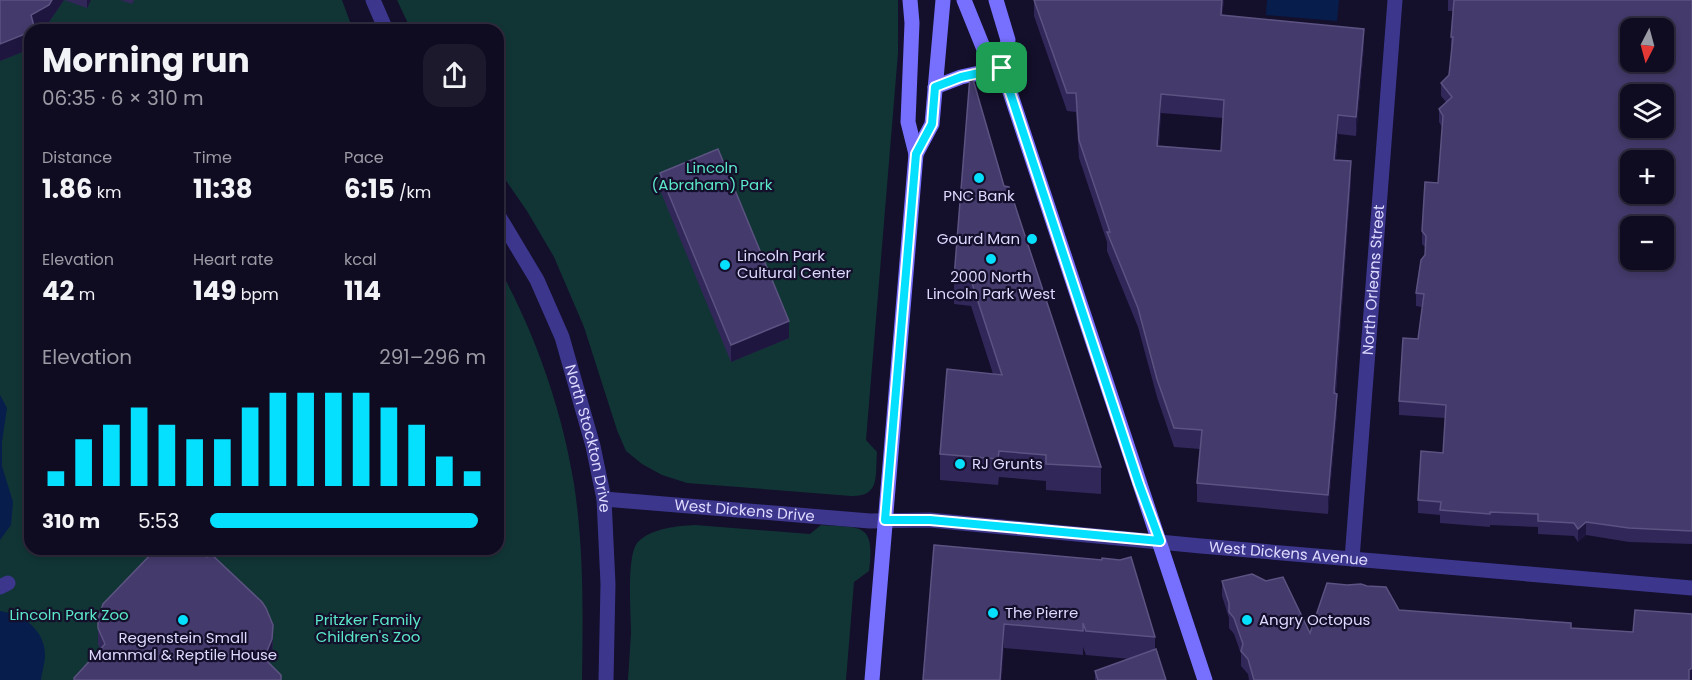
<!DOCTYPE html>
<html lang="en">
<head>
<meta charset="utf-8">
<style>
  body { margin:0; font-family:Poppins,sans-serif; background:#1d192d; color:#f1f3f6; height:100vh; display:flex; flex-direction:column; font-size:22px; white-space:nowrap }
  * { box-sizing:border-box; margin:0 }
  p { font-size:20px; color:#9b9ba5 }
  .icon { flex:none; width:33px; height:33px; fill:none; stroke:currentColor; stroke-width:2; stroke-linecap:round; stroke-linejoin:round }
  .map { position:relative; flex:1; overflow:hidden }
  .panel { position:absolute; left:24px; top:24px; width:480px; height:531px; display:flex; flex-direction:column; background:#0f0b20; border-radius:18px; box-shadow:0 3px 9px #0003,0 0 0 2px #2f2b3e }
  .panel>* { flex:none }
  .needle { width:39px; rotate:186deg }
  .fabs { position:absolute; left:1620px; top:18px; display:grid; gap:12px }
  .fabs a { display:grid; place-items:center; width:54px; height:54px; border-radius:12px; background:#0f0b20; box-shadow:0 3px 9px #0003,0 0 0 2px #2f2b3e; font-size:30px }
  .pin { position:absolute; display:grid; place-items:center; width:51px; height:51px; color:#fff; margin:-26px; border-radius:12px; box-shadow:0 3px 9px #0006 }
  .round { display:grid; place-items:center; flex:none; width:63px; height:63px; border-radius:18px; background:#1d192d }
  .summary { display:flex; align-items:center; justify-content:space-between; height:102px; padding:0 18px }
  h1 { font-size:33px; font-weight:700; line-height:45px }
  .metrics { display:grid; grid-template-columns:repeat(3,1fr); gap:9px; height:102px; padding:6px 18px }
  .metrics div { display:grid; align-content:center }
  .metrics b { font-size:26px; font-weight:700 }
  .metrics small { font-size:16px; font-weight:400 }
  .metrics p { font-size:16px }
  .chart { height:168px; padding:12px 18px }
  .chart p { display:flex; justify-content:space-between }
  .chart svg { width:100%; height:108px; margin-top:6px; stroke:#05e0ff; stroke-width:6 }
  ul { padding:0 18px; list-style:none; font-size:20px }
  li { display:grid; grid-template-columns:96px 72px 1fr; align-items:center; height:45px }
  li i { height:15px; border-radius:8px; background:#05e0ff }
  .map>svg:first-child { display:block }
</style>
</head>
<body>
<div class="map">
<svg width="1692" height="680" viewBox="0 0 1692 680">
  <rect width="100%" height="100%" fill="#140f2b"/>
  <!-- green -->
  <g fill="#113535">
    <path d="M0,0H342L353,30H30V549H498V266C535,333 562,409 574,484C584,549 583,615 582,680H0Z"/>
    <path d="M397,0H898V53L866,440L877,452C875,475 881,497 851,496L687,483L662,475L642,464L626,451L617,430L584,327L554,257L527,211L498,169V30H411Z"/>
    <path d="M695,525L810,534L821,525C863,528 875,523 869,571L854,582L846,680H628C629,664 630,649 631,633C631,615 626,554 638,542C652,528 677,526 695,525Z"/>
  </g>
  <!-- water -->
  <g fill="#071e4c">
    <polygon points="1267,0 1339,0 1337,21 1266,15"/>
    <polygon points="0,395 7,408 2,442 2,466 13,502 11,525 0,540"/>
    <path d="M0,611C23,614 45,630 45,655C45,663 42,672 41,680H0Z"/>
  </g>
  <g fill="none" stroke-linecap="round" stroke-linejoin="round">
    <!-- street -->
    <g stroke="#3c378d" stroke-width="15">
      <polyline points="373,0 386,30"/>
      <path id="s1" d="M498,215L537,280L562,337L593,446L604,499L608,584L606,680"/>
      <path id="s2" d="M604,499L870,521L930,520L1201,546L1692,588"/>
      <path id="s3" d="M1352,559L1395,0"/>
      <polyline points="0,587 8,583"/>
    </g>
    <!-- secondary -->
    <g stroke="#7770ff" stroke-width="15">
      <polyline points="964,0 983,47 1002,68 1205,680"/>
      <polyline points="996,0 1008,40 1002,68"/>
      <polyline points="935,87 961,77 1002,68"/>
      <polyline points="916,154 932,124 943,0"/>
      <polyline points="872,680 916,154 908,122 912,23 910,0"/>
    </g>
  </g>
  <!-- wall -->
  <g fill="#322759" fill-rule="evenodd">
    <polygon points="0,0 91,0 87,8 64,0 49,22 35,30 30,30 30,49 0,61"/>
    <polygon points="120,0 134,0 132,4"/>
    <path d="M1034,0H1224L1222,15L1364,47L1356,136L1338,134L1336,160L1351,180L1336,393L1337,412L1328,514L1197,502V483L1200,449L1174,447L1157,397L1138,327L1107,251V242L1079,158L1076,112L1067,111L1034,16ZM1161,113L1223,118L1221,151L1159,146Z"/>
    <polygon points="1448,0 1692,0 1692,544 1629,542 1586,535 1578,542 1574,536 1538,534 1538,527 1490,525 1490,527 1440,523 1440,515 1418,513 1418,500 1443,453 1445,418 1399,415 1399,401 1418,339 1422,307 1416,306 1416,293 1425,255 1426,248 1422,244 1422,231 1438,183 1442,127 1439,122 1439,109 1446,102 1441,96 1441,83 1449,75 1452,50 1451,50 1451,37 1453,11 1448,11"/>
    <polygon points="660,173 789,338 731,362 660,190"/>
    <polygon points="1004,186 1101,467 1101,494 1046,490 1046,481 999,477 998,485 940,480 940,454 993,374 971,306 954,304 954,278"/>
    <polygon points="934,545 1155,637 1155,650 1166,680 1095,680 1095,671 1130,659 1086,655 1083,647 1083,655 1004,648"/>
    <polygon points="1222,581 1310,633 1399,610 1571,628 1692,680 1249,680 1248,674 1241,666 1241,654 1234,634 1229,628 1229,618 1222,596"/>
    <polygon points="98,619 273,642 272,656 269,663 100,649 98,645"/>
  </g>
  <!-- shaded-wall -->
  <g fill="#1e163f">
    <polygon points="52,0 64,0 49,22 35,30 31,15"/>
    <polygon points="87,0 91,0 87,8"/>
    <polygon points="1222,0 1224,0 1221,34 1221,15"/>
    <polygon points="1364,29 1364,47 1356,136 1356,117"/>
    <polygon points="30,32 30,49 0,61 0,44"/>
    <polygon points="1161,94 1161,113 1157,165 1157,146"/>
    <polygon points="1338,115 1338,134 1334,179 1334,160"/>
    <polygon points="1351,161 1351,180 1334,412 1334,393"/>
    <polygon points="789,321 789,338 731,362 731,345"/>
    <polygon points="1337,394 1337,412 1328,514 1328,495"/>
    <polygon points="1586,522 1586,535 1578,542 1578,529"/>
    <polygon points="1004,624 1004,648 1002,680 1000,680"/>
    <polygon points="273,625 272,656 264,675 264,658"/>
    <polygon points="1692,668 1692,680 1689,680 1689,670"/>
  </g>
  <!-- building -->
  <g fill="#443a6b" stroke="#5c5382" stroke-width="1.5" fill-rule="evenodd">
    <polygon points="0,0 52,0 49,5 31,15 35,30 30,30 30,32 0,44"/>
    <path d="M1034,0H1222L1221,15L1364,29L1356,117L1338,115L1334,160L1351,161L1334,393L1337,394L1328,495L1197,483L1202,430L1174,428L1157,379L1138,308L1107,232H1110L1079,140L1076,93H1067ZM1161,94L1224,100L1221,151L1157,146Z"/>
    <path d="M1454,0H1692V531L1629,528L1586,522L1578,529L1574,523L1538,521V514L1490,512V514L1440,510L1441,502L1418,500L1421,451L1443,453L1446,405L1399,401L1403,338L1418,339L1424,294L1416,293L1421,260L1425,255L1426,236L1422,231L1425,182L1438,183L1443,116L1439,109L1452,97L1441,83L1449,75L1453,37H1451ZM1630,28H1664V62H1630ZM1630,94H1664V128H1630ZM1630,160H1664V194H1630ZM1630,226H1664V260H1630Z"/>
    <polygon points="970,76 972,76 1004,186 1009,187 1101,467 1046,464 1046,455 999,451 998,459 940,454 947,369 1002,375 971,280 954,278"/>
    <polygon points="718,149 789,321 731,345 660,173"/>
    <polygon points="934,545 1102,560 1102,558 1120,560 1131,557 1155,637 1086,631 1083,623 1083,631 1004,624 1000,680 923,680"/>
    <polygon points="156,549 191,549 207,557 210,553 262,602 266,608 273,625 272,639 264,658 281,675 281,680 74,680 74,678 105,644 98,628 98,619 103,604"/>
    <polygon points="1252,574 1266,581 1283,577 1310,633 1327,583 1347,585 1361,584 1367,586 1386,587 1399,610 1571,623 1571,628 1633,632 1635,610 1692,614 1692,668 1689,670 1689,680 1254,680 1248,659 1241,651 1243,644 1234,618 1229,612 1229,603 1222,581"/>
    <polygon points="1156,649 1166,680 1098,680 1095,671"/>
  </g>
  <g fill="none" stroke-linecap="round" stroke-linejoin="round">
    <!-- route casing -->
    <g stroke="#fff" stroke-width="12">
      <polygon id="route" points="1002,68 1139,484 1160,541 930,520 885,520 916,154 932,124 935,87 961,77"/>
    </g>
    <!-- route -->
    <use href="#route" stroke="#05e0ff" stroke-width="8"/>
  </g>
  <!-- markers -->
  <g fill="#05e0ff" stroke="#140f2b" stroke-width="2">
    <circle cx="979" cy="178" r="6"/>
    <circle cx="1032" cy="239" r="6"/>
    <circle cx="991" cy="259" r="6"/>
    <circle cx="725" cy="265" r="6"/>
    <circle cx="960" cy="464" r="6"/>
    <circle cx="993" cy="613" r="6"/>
    <circle cx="183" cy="620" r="6"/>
    <circle cx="1247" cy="620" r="6"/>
  </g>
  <g text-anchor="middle" stroke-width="4.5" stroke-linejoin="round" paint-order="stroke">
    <!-- park labels -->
    <g font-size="15" fill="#5be8c8" stroke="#140f2b">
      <text x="712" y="173">Lincoln<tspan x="712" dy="17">(Abraham) Park</tspan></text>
      <text x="69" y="620">Lincoln Park Zoo</text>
      <text x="368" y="625">Pritzker Family<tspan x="368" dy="17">Children's Zoo</tspan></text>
    </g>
    <!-- poi labels -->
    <g font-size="15" fill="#ded9ff" stroke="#140f2b" text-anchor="start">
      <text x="979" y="201" text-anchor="middle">PNC Bank</text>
      <text x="1020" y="244" text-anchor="end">Gourd Man</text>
      <text x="737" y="261">Lincoln Park<tspan x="737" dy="17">Cultural Center</tspan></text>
      <text x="991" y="282" text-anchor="middle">2000 North<tspan x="991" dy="17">Lincoln Park West</tspan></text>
      <text x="972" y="469">RJ Grunts</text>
      <text x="1005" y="618">The Pierre</text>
      <text x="1259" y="625">Angry Octopus</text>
      <text x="183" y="643" text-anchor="middle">Regenstein Small<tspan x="183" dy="17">Mammal &amp; Reptile House</tspan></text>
    </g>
    <!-- street labels -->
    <g font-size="15" fill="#ded9ff" stroke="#140f2b">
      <text dy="5" stroke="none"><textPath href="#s3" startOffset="280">North Orleans Street</textPath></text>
      <text dy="5" stroke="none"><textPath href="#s1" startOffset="243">North Stockton Drive</textPath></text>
      <text dy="5" stroke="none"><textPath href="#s2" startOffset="141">West Dickens Drive</textPath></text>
      <text dy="5" stroke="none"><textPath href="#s2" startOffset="687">West Dickens Avenue</textPath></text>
    </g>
  </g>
</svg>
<div class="fabs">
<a><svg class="needle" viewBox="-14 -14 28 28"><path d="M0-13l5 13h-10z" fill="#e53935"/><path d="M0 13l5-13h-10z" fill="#9b9ba5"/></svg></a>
<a><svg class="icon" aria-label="layers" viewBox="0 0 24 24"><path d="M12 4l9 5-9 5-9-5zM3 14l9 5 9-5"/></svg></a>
<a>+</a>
<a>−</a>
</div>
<div class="pin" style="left:1002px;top:68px;background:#1e9e55"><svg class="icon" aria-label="arrive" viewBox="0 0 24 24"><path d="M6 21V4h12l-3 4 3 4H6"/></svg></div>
<section class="panel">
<div class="summary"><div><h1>Morning run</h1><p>06:35 · 6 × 310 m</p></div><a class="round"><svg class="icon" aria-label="share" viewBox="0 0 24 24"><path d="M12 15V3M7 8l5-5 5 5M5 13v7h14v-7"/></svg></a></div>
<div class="metrics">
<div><p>Distance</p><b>1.86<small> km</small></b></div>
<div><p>Time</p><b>11:38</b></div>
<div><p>Pace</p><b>6:15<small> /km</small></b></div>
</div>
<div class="metrics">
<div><p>Elevation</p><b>42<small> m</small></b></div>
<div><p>Heart rate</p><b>149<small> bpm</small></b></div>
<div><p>kcal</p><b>114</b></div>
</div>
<div class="chart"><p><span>Elevation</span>291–296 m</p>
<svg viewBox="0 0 160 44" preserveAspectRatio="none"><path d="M5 44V38M15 44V25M25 44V19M35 44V12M45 44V19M55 44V25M65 44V25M75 44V12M85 44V6M95 44V6M105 44V6M115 44V6M125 44V12M135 44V19M145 44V32M155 44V38"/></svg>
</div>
<ul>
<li><b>310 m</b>5:53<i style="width:97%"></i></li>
</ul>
</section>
</div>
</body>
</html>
